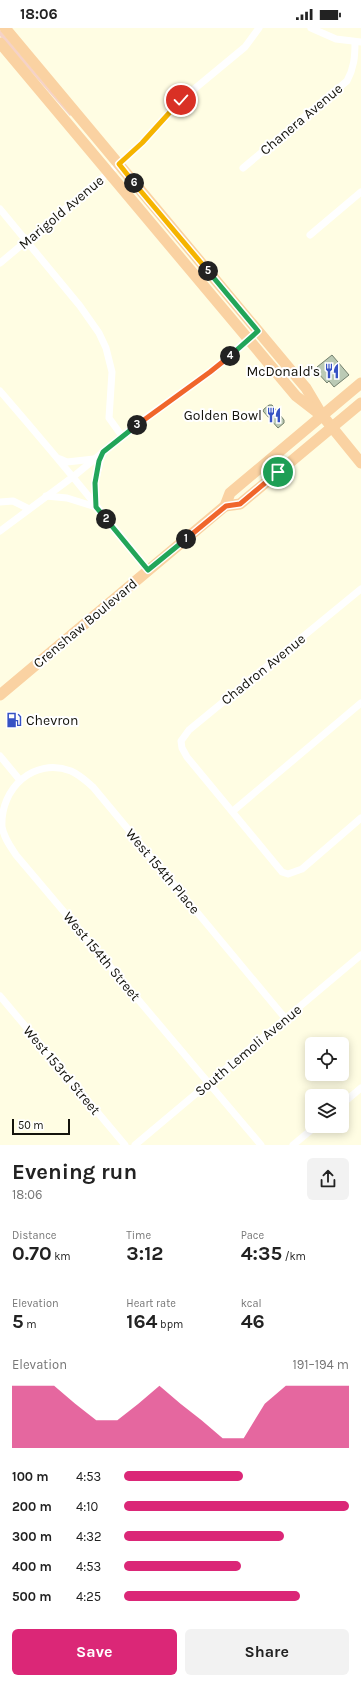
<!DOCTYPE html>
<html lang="en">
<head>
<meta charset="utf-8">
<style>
  body { margin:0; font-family:Karla,sans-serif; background:#f2f2f2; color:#222; height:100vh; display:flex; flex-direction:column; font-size:15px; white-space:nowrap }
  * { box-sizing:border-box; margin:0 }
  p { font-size:13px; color:#767676 }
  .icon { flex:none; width:22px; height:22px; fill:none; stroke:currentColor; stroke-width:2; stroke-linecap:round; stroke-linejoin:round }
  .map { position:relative; height:1117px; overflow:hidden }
  .panel { display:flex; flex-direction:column; background:#fff; flex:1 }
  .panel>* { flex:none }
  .tools { position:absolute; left:305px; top:1009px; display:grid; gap:8px }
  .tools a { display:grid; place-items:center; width:44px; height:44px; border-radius:6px; background:#fff; box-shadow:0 2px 10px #0003; font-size:20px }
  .scale { position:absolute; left:12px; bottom:10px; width:58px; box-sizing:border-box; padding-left:4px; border:2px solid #14130b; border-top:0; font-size:11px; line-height:14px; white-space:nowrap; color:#14130b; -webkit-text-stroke:3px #fff; paint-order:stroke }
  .pin { position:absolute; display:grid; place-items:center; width:34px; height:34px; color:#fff; margin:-17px; border:2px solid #fff; border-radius:50%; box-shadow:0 1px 4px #0007 }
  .km { position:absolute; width:20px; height:20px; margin:-10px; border-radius:50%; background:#222; color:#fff; font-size:11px; line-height:20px; text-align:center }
  .round { display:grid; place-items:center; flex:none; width:42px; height:42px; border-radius:6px; background:#f2f2f2 }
  .overview { display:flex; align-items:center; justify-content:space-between; height:68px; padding:0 12px }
  h1 { font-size:22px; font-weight:700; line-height:30px }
  .stats { display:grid; grid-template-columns:repeat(3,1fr); gap:6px; height:68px; padding:4px 12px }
  .stats div { display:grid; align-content:center }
  .stats b { font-size:20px; font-weight:700 }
  .stats small { font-size:11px; font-weight:400 }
  .stats p { font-size:11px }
  .chart { height:112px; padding:8px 12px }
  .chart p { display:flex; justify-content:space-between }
  .chart svg { width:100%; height:72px; margin-top:4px; fill:#db2777; opacity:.7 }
  .action { display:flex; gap:8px; margin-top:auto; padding:8px 12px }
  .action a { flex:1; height:46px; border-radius:6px; background:#db2777; color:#fff; font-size:16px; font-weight:700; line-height:46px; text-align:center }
  .action a+a { background:#f2f2f2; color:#222 }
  ul { padding:0 12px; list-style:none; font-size:13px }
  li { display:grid; grid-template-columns:64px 48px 1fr; align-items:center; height:30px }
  li i { height:10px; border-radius:5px; background:#db2777 }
  .status { display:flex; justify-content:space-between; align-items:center; height:28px; padding:0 20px; background:#fff; direction:ltr }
  .status svg { height:11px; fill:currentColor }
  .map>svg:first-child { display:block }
</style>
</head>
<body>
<div class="status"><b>18:06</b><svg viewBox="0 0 49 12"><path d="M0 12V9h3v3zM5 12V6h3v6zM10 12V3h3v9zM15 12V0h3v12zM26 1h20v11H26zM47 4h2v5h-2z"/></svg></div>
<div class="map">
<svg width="361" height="1117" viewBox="0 0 361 1117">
  <rect width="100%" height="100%" fill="#fffde3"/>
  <!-- green -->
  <polygon fill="#f5d2c7" points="0,2 71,87 70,88 3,12 0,8"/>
  <!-- building -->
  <g fill="#bbcab5" stroke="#73806d">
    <polygon points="332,327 349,347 334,359 329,353 327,355 317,344 319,342 317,339"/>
    <polygon points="269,377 272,377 284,392 284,395 278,400 263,383 264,381"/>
  </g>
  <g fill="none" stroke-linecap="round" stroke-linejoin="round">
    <!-- minor -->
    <g stroke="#fff" stroke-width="7">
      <polyline points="311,0 336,11 361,14"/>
      <path d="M243,140L347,53C354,40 355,29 355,14"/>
      <polyline points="0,181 80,278 99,305 106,320 112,344 109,390 122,408"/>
      <polyline points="310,207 361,164"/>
      <polyline points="0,235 119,136 142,115 181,72 245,19 259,0"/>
      <path d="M0,363C51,422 100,481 148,542"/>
      <polyline points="60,431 67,434 94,431"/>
      <polyline points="46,468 67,470 96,479 95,455 102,425"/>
      <polyline points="0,474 13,473 29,481"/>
      <polyline points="0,503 74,448 145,390 210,344 258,303"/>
      <polyline points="361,561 189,702 181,713 182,720 187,729 282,844 288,846 302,841 361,790"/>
      <polyline points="0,728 19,751"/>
      <polyline points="233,783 361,675"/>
      <polyline points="0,968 125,1117"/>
      <polyline points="342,1076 361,1060"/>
      <polyline points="135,1117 361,927"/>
      <path d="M261,1117L16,827C10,818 4,810 2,799C0,760 34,729 71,743C80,747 86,753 93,759L285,990"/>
      <polyline points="293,1117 316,1098"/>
    </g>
    <!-- primary -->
    <g stroke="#fad2a2" stroke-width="11">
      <polyline points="5,0 289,340 306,360 322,387 361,435"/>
      <polyline points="0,15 296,368 318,385"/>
      <polyline points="225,478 240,476 361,375"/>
      <polyline points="0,667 225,478 230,465 361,355"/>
    </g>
  </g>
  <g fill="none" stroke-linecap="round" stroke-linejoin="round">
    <!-- split-1 casing -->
    <g stroke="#fff" stroke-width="8">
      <polyline id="split-1" points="186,511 226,478 240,476 278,444"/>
    </g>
    <!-- split-2 casing -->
    <g stroke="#fff" stroke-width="8">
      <polyline id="split-2" points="106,491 148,542 186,511"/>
    </g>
    <!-- split-3 casing -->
    <g stroke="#fff" stroke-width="8">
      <polyline id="split-3" points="106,491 96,479 95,455 99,433 103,424 137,397"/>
    </g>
    <!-- split-4 casing -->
    <g stroke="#fff" stroke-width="8">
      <polyline id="split-4" points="137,397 210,344 230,328"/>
    </g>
    <!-- split-5 casing -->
    <g stroke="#fff" stroke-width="8">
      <polyline id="split-5" points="208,243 258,303 230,328"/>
    </g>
    <!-- split-6 casing -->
    <g stroke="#fff" stroke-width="8">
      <polyline id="split-6" points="134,155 208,243"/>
    </g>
    <!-- split-7 casing -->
    <g stroke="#fff" stroke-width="8">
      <polyline id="split-7" points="134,155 119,136 142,115 181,72"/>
    </g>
    <!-- split-1 -->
    <use href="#split-1" stroke="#f0652b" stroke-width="5"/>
    <!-- split-2 -->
    <use href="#split-2" stroke="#22a559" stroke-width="5"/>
    <!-- split-3 -->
    <use href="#split-3" stroke="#22a559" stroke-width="5"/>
    <!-- split-4 -->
    <use href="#split-4" stroke="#f0652b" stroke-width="5"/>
    <!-- split-5 -->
    <use href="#split-5" stroke="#22a559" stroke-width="5"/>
    <!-- split-6 -->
    <use href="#split-6" stroke="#f5b400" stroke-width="5"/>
    <!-- split-7 -->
    <use href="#split-7" stroke="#f5b400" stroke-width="5"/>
  </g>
  <!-- icons -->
  <defs>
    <g id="restaurant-bare" transform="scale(1.2)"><path d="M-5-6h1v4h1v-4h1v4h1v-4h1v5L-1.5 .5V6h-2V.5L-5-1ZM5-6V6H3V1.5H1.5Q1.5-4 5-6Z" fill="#3652c4" stroke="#fff" stroke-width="2.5" paint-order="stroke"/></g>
    <g id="fuel-bare" transform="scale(1.2)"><path d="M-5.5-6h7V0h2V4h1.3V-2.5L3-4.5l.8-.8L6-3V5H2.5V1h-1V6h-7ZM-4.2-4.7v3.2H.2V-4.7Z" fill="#3652c4" stroke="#fff" stroke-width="2.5" paint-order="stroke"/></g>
  </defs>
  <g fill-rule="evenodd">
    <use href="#restaurant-bare" x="332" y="343"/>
    <use href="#restaurant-bare" x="274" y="387"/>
    <use href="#fuel-bare" x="14" y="692"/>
  </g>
  <g text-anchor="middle" stroke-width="4" stroke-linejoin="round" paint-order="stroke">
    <!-- street labels -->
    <g font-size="14" fill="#14130b" stroke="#fff">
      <text transform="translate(301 91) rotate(-40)" y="5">Chanera Avenue</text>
      <text transform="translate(61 184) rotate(-40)" y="5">Marigold Avenue</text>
      <text transform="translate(85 595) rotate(-40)" y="5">Crenshaw Boulevard</text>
      <text transform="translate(263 641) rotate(-39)" y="5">Chadron Avenue</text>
      <text transform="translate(163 843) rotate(50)" y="5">West 154th Place</text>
      <text transform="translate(102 928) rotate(50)" y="5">West 154th Street</text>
      <text transform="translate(248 1022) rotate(-40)" y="5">South Lemoli Avenue</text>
      <text transform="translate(62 1042) rotate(50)" y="5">West 153rd Street</text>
    </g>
    <!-- poi labels -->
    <g font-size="14" fill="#14130b" stroke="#fff" text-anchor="end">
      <text x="320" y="348">McDonald's</text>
      <text x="262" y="392">Golden Bowl</text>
      <text x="26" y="697" text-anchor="start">Chevron</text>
    </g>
  </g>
</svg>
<div class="tools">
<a><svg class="icon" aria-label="locate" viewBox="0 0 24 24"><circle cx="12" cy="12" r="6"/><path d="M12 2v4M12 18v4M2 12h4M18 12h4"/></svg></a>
<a><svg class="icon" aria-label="layers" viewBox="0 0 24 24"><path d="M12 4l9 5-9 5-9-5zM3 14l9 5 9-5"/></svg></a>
</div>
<div class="scale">50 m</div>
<div class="pin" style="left:278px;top:444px;background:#1e9e55"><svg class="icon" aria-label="arrive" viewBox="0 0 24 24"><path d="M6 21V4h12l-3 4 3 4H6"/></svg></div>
<div class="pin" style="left:181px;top:72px;background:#d93025"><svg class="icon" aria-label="check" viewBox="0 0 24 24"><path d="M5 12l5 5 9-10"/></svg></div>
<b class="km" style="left:186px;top:511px">1</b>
<b class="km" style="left:106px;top:491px">2</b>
<b class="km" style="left:137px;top:397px">3</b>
<b class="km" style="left:230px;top:328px">4</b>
<b class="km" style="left:208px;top:243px">5</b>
<b class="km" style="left:134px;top:155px">6</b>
</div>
<section class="panel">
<div class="overview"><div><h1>Evening run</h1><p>18:06</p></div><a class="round"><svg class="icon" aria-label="share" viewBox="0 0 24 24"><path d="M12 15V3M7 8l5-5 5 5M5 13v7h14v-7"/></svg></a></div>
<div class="stats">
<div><p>Distance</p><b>0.70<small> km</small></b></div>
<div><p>Time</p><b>3:12</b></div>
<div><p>Pace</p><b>4:35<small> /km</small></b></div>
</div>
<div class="stats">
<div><p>Elevation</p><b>5<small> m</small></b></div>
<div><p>Heart rate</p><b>164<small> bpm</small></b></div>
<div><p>kcal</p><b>46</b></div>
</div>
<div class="chart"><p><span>Elevation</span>191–194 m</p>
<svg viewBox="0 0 160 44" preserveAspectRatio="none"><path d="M0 44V6L10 6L20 6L30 17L40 27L50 27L60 17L70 6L80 17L90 27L100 38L110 38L120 17L130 6L140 6L150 6L160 6V44z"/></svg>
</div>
<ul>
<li><b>100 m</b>4:53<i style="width:53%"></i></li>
<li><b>200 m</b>4:10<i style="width:100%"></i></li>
<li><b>300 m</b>4:32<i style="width:71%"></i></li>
<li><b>400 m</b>4:53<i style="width:52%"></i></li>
<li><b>500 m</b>4:25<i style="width:78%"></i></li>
</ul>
<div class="action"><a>Save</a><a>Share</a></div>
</section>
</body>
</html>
